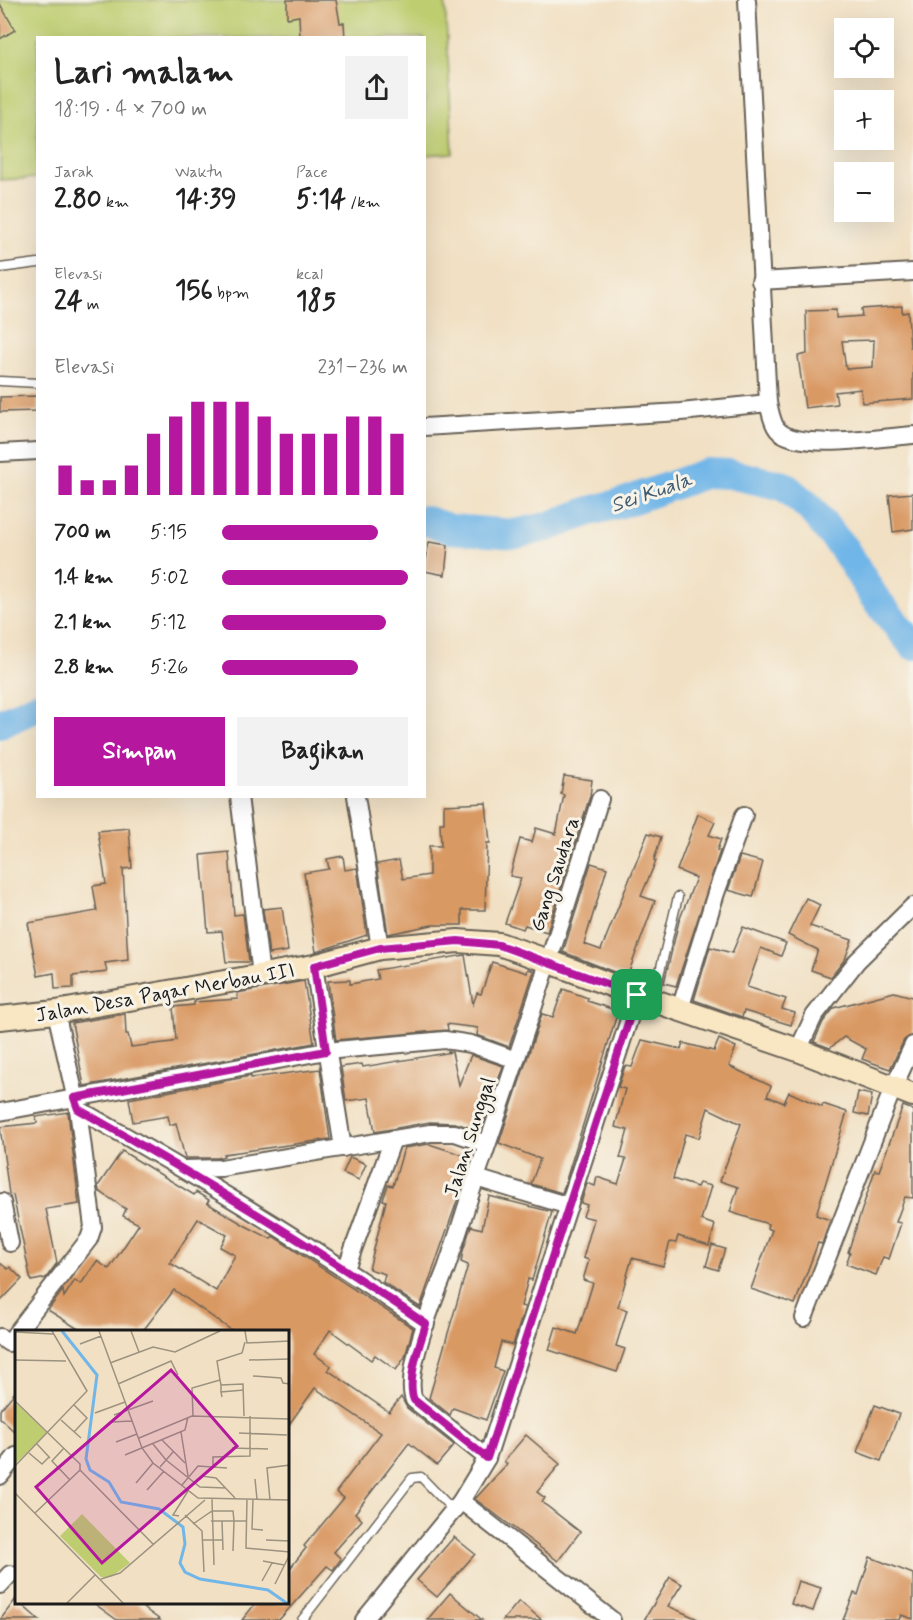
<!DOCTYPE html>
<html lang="id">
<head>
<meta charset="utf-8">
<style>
  body { margin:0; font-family:Mynerve,sans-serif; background:#f2f2f2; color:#222; height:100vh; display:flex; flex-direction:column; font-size:22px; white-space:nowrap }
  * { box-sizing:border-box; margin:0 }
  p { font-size:20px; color:#767676 }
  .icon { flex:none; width:33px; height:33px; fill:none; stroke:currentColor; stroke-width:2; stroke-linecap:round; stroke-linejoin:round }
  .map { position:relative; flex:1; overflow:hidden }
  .sheet { position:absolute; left:36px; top:36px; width:390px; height:762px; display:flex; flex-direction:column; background:#fff; border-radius:0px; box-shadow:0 6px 24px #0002 }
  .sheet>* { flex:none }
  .tools { position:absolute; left:834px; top:18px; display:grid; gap:12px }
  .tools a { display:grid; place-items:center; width:60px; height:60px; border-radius:0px; background:#fff; box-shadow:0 6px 24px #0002; font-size:30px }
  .pin { position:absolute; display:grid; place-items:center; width:51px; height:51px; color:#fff; margin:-26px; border-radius:12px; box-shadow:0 3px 9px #0006 }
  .round { display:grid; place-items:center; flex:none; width:63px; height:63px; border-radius:0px; background:#f2f2f2 }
  .headline { display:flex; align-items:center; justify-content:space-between; height:102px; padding:0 18px }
  h1 { font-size:33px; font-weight:700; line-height:45px }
  .figures { display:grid; grid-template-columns:repeat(3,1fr); gap:9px; height:102px; padding:6px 18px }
  .figures div { display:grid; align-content:center }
  .figures b { font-size:26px; font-weight:700 }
  .figures small { font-size:16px; font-weight:400 }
  .figures p { font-size:16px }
  .chart { height:168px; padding:12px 18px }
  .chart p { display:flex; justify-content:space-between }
  .chart svg { width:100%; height:108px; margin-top:6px; stroke:#b5179e; stroke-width:6 }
  .action { display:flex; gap:12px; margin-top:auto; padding:12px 18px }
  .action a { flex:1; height:69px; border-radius:0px; background:#b5179e; color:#fff; font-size:24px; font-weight:700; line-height:69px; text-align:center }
  .action a+a { background:#f2f2f2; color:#222 }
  ul { padding:0 18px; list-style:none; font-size:20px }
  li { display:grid; grid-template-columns:96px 72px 1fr; align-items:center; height:45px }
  li i { height:15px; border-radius:8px; background:#b5179e }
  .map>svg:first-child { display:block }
</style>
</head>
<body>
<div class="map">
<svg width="913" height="1620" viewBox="0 0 913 1620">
  <rect width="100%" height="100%" fill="#f7f3e8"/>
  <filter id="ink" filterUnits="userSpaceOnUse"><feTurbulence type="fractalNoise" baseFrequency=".0167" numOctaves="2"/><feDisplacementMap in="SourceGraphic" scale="12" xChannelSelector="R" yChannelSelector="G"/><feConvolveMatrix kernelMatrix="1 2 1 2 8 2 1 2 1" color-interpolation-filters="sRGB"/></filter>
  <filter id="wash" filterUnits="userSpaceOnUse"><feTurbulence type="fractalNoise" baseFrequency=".008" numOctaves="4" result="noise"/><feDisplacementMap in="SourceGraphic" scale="24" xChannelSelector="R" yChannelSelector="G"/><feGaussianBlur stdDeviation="1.35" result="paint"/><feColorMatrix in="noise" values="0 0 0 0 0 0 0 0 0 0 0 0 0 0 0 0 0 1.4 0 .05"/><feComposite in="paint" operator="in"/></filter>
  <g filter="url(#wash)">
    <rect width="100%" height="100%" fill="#f1e0c3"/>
    <!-- green -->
    <polygon fill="#becd70" stroke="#6d7446" stroke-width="1.5" points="0,0 445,0 453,153 425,155 424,38 38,38 37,178 0,180"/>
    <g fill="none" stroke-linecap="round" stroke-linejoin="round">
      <!-- river -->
      <g stroke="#71b6e8" stroke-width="30">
        <polyline points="424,520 450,529 515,534 547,527 590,511 625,502 707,473 730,474 784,486 809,507 844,549 874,597 913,645"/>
        <polyline points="0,724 38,706"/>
      </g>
    </g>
    <g id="blocks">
      <!-- building -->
      <g fill="#d99964" fill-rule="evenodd">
        <polygon points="287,0 336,0 340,23 344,23 345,38 300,38 299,16 287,18"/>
        <polygon points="0,4 15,30 0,39"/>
        <path d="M902,306V313L908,312L910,347H913V399L862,403L861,389L835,392L837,404L805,408L798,356L807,354L806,311L836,310V318L862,316L861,309ZM874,340L873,367L846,369L842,341Z"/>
        <polygon points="38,396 38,411 0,412 0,397"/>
        <polygon points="913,493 913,529 893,532 889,495"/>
        <polygon points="429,542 448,545 445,575 424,571"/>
        <polygon points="564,776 592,780 590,796 547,932 525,925 523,929 505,923 521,878 510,876 520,839 532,842 536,828 556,834 564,795 561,794"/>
        <polygon points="486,803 490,843 487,843 485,910 462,910 462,925 432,925 388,934 377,864 399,860 403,879 429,875 429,846 441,846 440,823 444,823 444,805"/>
        <polygon points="698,814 715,822 709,835 721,839 717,850 720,851 676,986 664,983 679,921 696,878 677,870"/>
        <polygon points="129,828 132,868 123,869 128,960 105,963 107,972 73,976 73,988 55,989 54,973 38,976 28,923 97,911 93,886 106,884 98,831"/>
        <polygon points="648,833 661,837 654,860 656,861 641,896 655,901 627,977 563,952 591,863 607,868 584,944 601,950"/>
        <polygon points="229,852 234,915 243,914 249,962 226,962 222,931 208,932 201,855"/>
        <polygon points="343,856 345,870 357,868 367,935 316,952 304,873 329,869 327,859"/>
        <polygon points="740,856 763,862 753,897 728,890"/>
        <polygon points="806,898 820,905 810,926 852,940 845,959 831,977 811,970 818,950 788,935"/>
        <polygon points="282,907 288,951 269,954 263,909"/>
        <polygon points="743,927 786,943 781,956 761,948 747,987 786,999 782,1009 795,1013 791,1025 744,1011 742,1017 694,1000 710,947 732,953"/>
        <polygon points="465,955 473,1004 477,993 481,994 492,962 527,973 528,969 534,971 509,1047 477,1035 478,1028 447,1024 448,1030 336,1040 328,981 350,980 350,984 378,979 376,970"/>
        <polygon points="304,981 314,1043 84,1086 72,1023 125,1014 126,1034 128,1034 131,1047 172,1042 176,1040 173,1007 194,1005 194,1002 238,999 237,993"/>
        <polygon points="563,989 588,998 587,1001 618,1011 562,1193 531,1184 540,1159 499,1143 542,1014 553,1017"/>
        <polygon points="894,992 913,997 913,1035 904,1040 890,1069 862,1059 866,1049 844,1037 830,1048 814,1042 823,1022 834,1008"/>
        <polygon points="719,1039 736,1047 729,1066 771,1086 767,1096 784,1103 789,1092 822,1107 823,1104 847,1112 816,1215 830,1220 822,1244 818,1243 795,1304 751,1289 772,1230 767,1228 768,1224 730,1212 738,1187 720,1181 741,1124 708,1108 699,1138 685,1134 673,1179 697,1187 699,1183 711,1186 701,1220 715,1225 709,1246 678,1236 676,1243 670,1242 663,1266 632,1258 618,1307 627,1310 616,1346 625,1349 617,1372 549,1350 556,1327 577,1334 593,1283 583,1280 589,1260 583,1258 594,1219 583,1216 587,1205 581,1203 587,1183 595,1186 597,1177 618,1184 626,1159 620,1158 628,1130 615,1127 625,1089 618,1087 625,1066 632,1067 642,1040 681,1049 683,1043 714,1051"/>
        <polygon points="452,1052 459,1085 471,1055 503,1066 481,1131 455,1123 430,1122 375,1132 369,1098 346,1101 341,1067 362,1064 363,1067"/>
        <polygon points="320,1069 330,1139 224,1154 224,1156 218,1158 185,1158 176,1123 170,1125 168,1116 133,1122 129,1099 251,1076 251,1078"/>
        <polygon points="858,1092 872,1095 868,1116 854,1113"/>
        <polygon points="903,1106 913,1110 913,1198 905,1197 896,1222 901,1223 889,1259 883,1257 876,1275 846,1264 850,1253 848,1252 875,1170 879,1171"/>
        <polygon points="68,1112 79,1204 46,1209 57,1263 46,1278 31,1281 13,1195 9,1194 0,1127 37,1123 36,1117"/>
        <polygon points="429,1144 472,1158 420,1307 383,1282 385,1274 369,1269 386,1201 383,1200 388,1185 393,1186 404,1148"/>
        <path d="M122,1151L194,1195L196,1192L209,1200L207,1203L246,1226L271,1239L273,1236L413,1328L405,1357L396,1370L375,1355L371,1360L330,1330L314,1354L331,1366L328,1370L389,1412L401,1397L407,1408L454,1445L437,1465L409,1443L355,1513L362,1520L334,1552L341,1559L333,1570L327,1566L279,1620H242L255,1604H288V1571L306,1548L304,1546L344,1498L336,1492L381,1433L315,1388L288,1426V1332H234L174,1290L142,1332H83L48,1310L63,1290L64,1297L75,1280L81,1284L97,1261L109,1269L139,1224L123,1216L126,1209L99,1191L98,1186ZM198,1219L227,1235L220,1247L235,1255L216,1291L170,1263Z"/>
        <polygon points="350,1157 366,1164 359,1180 343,1173"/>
        <polygon points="489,1196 552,1212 532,1280 528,1279 521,1306 525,1307 524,1310 513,1345 501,1342 494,1368 503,1371 486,1420 453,1408 450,1415 429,1398 468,1265 461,1262 463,1251 471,1226 482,1229"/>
        <polygon points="712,1245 725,1249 718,1270 706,1266"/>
        <polygon points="0,1263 8,1269 10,1267 22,1279 0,1302"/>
        <polygon points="16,1391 16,1433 0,1418 0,1410"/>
        <polygon points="875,1405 899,1414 881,1461 857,1452"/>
        <polygon points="526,1435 560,1464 537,1492 545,1498 542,1502 580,1532 558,1561 475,1499 507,1464 504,1461"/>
        <polygon points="454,1537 475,1554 437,1597 417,1580"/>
        <polygon points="870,1557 913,1574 913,1619 901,1615 899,1620 843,1620 854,1593 858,1595"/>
        <polygon points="670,1577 682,1584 668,1606 700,1620 644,1620"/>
        <polygon points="798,1581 821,1588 813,1611 791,1604"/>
        <polygon points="450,1593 482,1620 427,1620"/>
        <polygon points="16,1599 16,1604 21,1604 39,1620 0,1620"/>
        <polygon points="519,1601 542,1620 503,1620"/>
        <polygon points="95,1604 138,1604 160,1620 117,1620"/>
      </g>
    </g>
  </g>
  <g filter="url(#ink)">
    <use href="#blocks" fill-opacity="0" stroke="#676156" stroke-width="1.5"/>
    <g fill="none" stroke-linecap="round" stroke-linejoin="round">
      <!-- lane casing -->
      <g stroke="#676156" stroke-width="11">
        <g id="lane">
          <polyline points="0,268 38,263"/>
          <polyline points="0,381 38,383"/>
          <polyline points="653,1000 678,897"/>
          <polyline points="302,1620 412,1478 421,1477 453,1510"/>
        </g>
      </g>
      <!-- street casing -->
      <g stroke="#676156" stroke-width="20">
        <g id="street">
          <polyline points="747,0 768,403"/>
          <polyline points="760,281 913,272"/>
          <path d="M424,427L681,412L768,403C770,410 772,423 777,429C795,452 884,437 913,435"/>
          <polyline points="0,453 38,451"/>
          <polyline points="239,796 261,975"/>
          <polyline points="356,796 380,948"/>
          <polyline points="314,966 343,1148"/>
          <polyline points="680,1009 716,893 744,815"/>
          <polyline points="798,1050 814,1016 857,961 913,906"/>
          <path d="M78,1109C197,1176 313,1246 426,1324"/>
          <polyline points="0,1112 326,1051 445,1040 471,1044 516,1060"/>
          <polyline points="184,1169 221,1168 430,1133 455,1133 487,1144"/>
          <polyline points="476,1178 569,1206"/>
          <polyline points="2,1202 10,1243"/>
          <polyline points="346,1269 393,1139"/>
          <polyline points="804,1318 893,1088 913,1045"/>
          <polyline points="17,1332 89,1239 93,1227 78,1109 56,1012"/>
          <polyline points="0,1337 9,1343 16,1333"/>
          <path d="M487,1458L414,1400C403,1373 435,1297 446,1269C458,1235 468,1200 480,1166C522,1044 562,922 600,799"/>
          <polyline points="0,1476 16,1456"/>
          <polyline points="461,1501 612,1620"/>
          <polyline points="0,1585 10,1574"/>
          <polyline points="364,1620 461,1501 487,1458 637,995"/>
        </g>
      </g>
      <!-- secondary casing -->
      <g stroke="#676156" stroke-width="26">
        <polyline id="secondary" points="0,1018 56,1012 314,966 380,948 458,941 499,944 548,961 637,995 798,1050 913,1095"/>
      </g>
      <!-- lane -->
      <use href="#lane" stroke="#fff" stroke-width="8"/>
      <!-- street -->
      <use href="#street" stroke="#fff" stroke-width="16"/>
      <!-- secondary -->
      <use href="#secondary" stroke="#f9e7c3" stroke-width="22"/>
    </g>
  </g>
  <g fill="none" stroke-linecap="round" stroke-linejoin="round" filter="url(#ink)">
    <!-- route casing -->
    <g stroke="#fff" stroke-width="12">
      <path id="route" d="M458,941L499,945L637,995L487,1458L414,1400C406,1381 420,1343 426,1324C313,1246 197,1176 78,1109L74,1098L326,1051L314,966L380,948Z"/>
    </g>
    <!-- route -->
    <use href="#route" stroke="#b5179e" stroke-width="8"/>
  </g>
  <g text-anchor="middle" stroke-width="6" stroke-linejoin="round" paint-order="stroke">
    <!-- street labels -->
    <g font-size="20" fill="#1c1c1c" stroke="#f7f3e8">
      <text transform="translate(554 874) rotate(-72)" y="7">Gang Saudara</text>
      <text transform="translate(165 992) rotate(-10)" y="7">Jalan Desa Pagar Merbau III</text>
      <text transform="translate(469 1137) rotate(-72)" y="7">Jalan Sunggal</text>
    </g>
    <!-- water labels -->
    <g font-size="21" font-style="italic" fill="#3e5a6e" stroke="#f7f3e8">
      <text transform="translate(651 492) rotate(-19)" y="7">Sei Kuala</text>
    </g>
  </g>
  <!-- overview -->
  <g transform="translate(15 1330)">
    <rect width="274" height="274" fill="#f1e0c3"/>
    <path d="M0,72L32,103L0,134ZM67,184L115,233L96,247H86L45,206Z" fill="#becd70"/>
    <path fill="none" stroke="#71b6e8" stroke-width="3" d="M47,1L82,45L71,129L75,140L94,152L106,172L144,179L168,197L170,214L165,233L170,242L185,249L253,260L273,274"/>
    <path fill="none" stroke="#9c9280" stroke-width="1.5" d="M84,1L127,118L138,133L183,168L275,170M116,1L124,22M230,1L232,13L275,11M0,2L38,4M65,14L86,6M0,30L51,31M234,30L275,29M95,33L138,17L160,22L205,1M238,46L266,48L268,53L275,54M205,50L202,31L227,23L230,12M103,54L156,31L163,45M206,62V55L228,54L229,86M207,67L206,62L229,60M0,71L65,134V140L139,215M59,75L72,88L59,102M80,83L110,72M99,85L138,71M178,86L177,58L205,50L206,55M46,90L66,108M96,92L117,91M166,102L173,146M224,103L272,105M124,108L177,86L275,89M147,110L170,133M101,112L122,104M22,114L35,128M138,114L151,130L185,157L211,158M49,118L37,131L55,150M217,118L253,119M14,123L27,134L34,127M110,125L170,100L173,87M198,135V127L235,126V86M0,136L72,61L37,1M145,137L158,122M240,149L242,169M121,153L138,133M180,153L187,146L201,148L220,168M167,155L183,136L212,138M132,160L149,141M0,163L109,274M197,169L199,235M232,169L231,218L275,222M238,169L237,199L248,200M255,170L252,138L275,135M20,183L65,140M170,185L187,201L189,242M164,186L158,185L173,161M196,191H231M207,191L208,220M178,194L197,181H218L219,191M187,210H207M251,210L275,211M218,221L219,191M248,231L269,235M86,249L105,243L190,170M247,251L257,233M260,254L275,224M51,274L80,245"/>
    <path fill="#b5179e" fill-opacity="0.15" stroke="#b5179e" stroke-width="3" d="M156,40L222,116L87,233L21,157Z"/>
    <rect width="274" height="274" fill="none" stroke="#1c1c1c" stroke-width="3"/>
  </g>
</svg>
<div class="tools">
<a><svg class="icon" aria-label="locate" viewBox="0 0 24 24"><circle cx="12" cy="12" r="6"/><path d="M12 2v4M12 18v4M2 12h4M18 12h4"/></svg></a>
<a>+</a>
<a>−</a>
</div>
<div class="pin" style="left:637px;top:995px;background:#1e9e55"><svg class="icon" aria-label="arrive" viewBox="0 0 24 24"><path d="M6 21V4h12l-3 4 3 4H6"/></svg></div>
<section class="sheet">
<div class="headline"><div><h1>Lari malam</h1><p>18:19 · 4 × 700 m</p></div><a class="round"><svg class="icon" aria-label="share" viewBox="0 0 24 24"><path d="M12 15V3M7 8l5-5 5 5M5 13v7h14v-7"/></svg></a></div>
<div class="figures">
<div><p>Jarak</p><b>2.80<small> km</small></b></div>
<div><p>Waktu</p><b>14:39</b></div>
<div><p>Pace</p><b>5:14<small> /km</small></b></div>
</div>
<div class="figures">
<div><p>Elevasi</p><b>24<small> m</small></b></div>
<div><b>156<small> bpm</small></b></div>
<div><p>kcal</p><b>185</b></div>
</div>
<div class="chart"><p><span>Elevasi</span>231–236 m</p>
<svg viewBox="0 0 160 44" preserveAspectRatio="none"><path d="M5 44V32M15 44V38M25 44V38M35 44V32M45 44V19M55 44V12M65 44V6M75 44V6M85 44V6M95 44V12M105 44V19M115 44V19M125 44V19M135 44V12M145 44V12M155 44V19"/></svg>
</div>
<ul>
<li><b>700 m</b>5:15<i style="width:84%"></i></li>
<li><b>1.4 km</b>5:02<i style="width:100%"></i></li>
<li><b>2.1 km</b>5:12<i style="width:88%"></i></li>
<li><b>2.8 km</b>5:26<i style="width:73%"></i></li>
</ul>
<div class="action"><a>Simpan</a><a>Bagikan</a></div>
</section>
</div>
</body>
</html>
